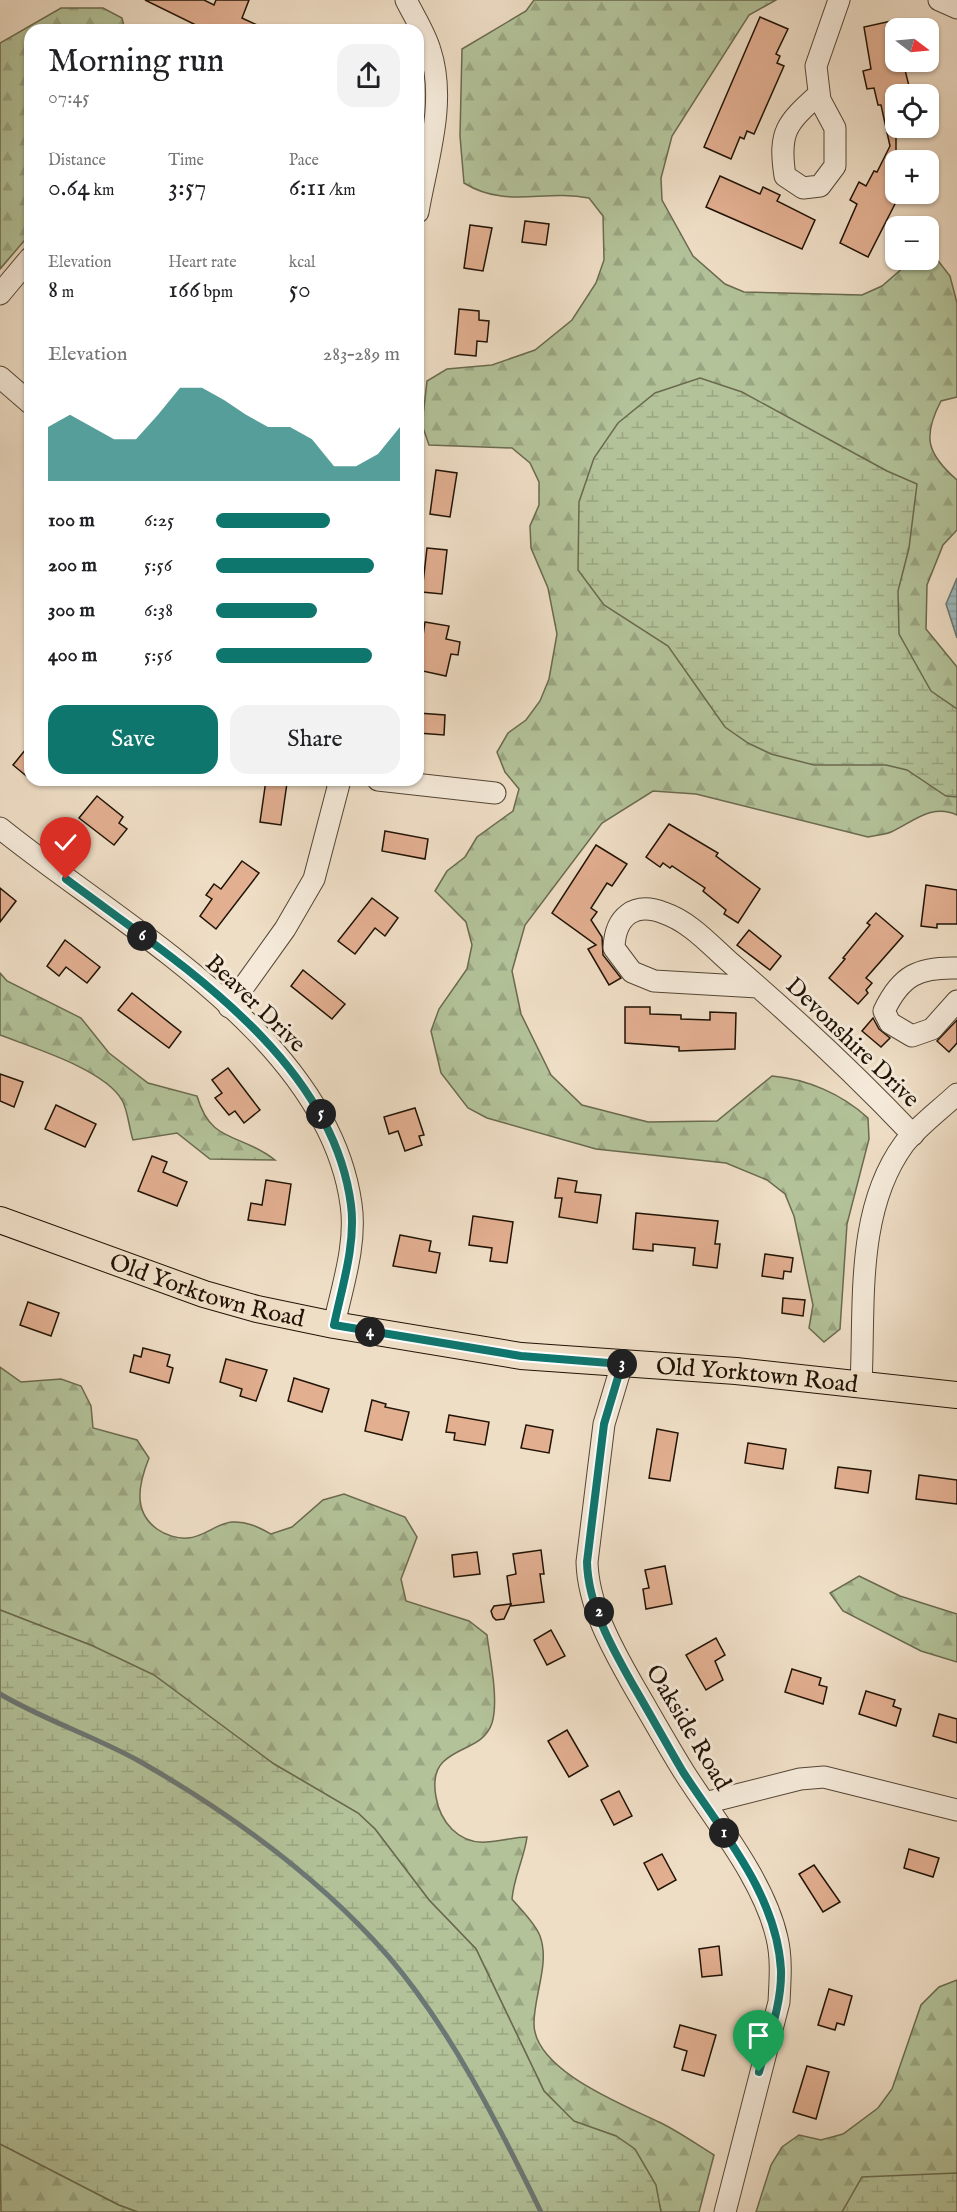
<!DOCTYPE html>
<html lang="en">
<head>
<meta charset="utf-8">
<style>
  body { margin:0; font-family:"IM FELL English",serif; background:#f2f2f2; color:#202124; height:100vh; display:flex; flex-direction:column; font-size:22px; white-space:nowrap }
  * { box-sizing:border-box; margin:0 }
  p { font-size:20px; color:#757577 }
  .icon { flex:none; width:33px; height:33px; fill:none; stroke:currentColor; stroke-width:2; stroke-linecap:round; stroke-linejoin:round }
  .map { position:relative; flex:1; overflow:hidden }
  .panel { position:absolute; left:24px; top:24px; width:400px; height:762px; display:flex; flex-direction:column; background:#fff; border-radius:18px; box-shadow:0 2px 4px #0004 }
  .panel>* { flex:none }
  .needle { width:39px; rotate:106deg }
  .fabs { position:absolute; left:885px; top:18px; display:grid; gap:12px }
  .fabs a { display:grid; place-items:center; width:54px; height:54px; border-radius:12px; background:#fff; box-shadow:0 2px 4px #0004; font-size:30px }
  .pin { position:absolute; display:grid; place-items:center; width:51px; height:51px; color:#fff; margin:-62px -26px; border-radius:50% 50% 50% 0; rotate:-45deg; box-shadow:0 0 6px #0007 }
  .pin .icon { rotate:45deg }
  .km { position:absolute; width:30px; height:30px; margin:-15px; border-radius:50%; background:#222; color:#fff; font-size:16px; line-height:30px; text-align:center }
  .round { display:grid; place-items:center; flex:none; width:63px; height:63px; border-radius:18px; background:#f2f2f2 }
  .headline { display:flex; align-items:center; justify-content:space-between; height:102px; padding:0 24px }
  h1 { font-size:33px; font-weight:600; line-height:45px }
  .figures { display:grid; grid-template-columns:repeat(3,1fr); gap:9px; height:102px; padding:6px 24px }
  .figures div { display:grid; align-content:center }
  .figures b { font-size:26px; font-weight:600 }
  .figures small { font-size:16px; font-weight:400 }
  .figures p { font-size:16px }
  .chart { height:168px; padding:12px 24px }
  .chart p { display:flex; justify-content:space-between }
  .chart svg { width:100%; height:108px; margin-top:6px; fill:#0f766e; opacity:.7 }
  .primary-button { display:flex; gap:12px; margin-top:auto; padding:12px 24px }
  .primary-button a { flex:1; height:69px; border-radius:18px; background:#0f766e; color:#fff; font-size:24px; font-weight:600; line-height:69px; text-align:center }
  .primary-button a+a { background:#f2f2f2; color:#202124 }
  ul { padding:0 24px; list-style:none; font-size:20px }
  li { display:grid; grid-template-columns:96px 72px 1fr; align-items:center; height:45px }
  li i { height:15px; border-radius:8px; background:#0f766e }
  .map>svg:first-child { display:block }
</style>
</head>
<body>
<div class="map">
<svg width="957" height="2212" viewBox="0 0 957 2212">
  <defs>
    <pattern id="forest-firs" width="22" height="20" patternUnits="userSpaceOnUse" patternTransform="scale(1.5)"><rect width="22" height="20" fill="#b3c299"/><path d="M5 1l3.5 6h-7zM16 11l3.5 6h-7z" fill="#9aa682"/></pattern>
    <pattern id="wetland-marsh" width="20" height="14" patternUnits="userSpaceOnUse" patternTransform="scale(1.5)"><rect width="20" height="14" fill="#b3c299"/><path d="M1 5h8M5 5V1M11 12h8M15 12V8" fill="none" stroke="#9aa682"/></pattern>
    <pattern id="water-rules" width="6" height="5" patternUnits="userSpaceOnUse" patternTransform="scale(1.5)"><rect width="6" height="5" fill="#9dbabe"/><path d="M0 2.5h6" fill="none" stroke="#879fa2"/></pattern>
  </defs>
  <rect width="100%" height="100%" fill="#efdec6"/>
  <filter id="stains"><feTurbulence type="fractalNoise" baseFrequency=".00333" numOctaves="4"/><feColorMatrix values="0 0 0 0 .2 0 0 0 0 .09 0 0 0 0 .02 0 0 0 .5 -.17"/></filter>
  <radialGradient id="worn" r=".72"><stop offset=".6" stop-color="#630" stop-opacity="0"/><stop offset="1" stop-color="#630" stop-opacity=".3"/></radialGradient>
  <!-- forest -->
  <g fill="url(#forest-firs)" stroke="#6a6a4f" stroke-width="1.5">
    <path d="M534,0H776L749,15L672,136L661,178L662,200L693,256L725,284L744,292L862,295L882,286L912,260L936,258L950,276L957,303V397L941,401C922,437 927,454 957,480V530L943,545L927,585L926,629L957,667V815C932,803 913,822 891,832C884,835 875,835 868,837L696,794L653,791L602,823L525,925L512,971L521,1014L551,1075L582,1105L648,1122L717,1121L772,1076C807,1079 842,1094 868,1118L869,1139L847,1224L840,1329L824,1342L809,1328L813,1305L794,1216L785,1194L767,1180L726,1163L596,1149L487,1118L468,1108L441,1073L431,1031L439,1009L467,969L472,945L466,922L435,891L447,871L465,857L477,837L513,811L519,789L505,772L497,752L508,733L526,720L540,701L549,679L557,634L548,588L531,548L530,526L539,505V482L530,463L512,448L429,445L422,425L427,381L447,369L492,365L535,350L572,320L596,283L604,260L603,216L589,198C543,189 506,209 464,183L460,136L462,49L526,11Z"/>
    <polygon points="61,8 103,8 122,18 125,30 30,30 30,234 0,269 0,43"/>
    <path d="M0,973L7,981L81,1018L109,1053L148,1083L197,1096C211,1145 240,1132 275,1160L210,1159L177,1133L133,1140C129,1128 128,1111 122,1100C104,1069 33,1048 0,1035Z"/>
    <path d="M0,1367L21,1382L61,1379L81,1386L91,1406L93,1428L137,1440L149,1458C139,1483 132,1511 157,1529C165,1535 178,1539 188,1538C204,1537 217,1523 232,1522C247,1521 258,1527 271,1534L292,1527L323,1500L344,1494L405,1517L417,1537L401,1579L406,1601L469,1621L487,1635C490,1659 499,1700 492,1723C484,1747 459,1746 443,1762C434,1771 434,1786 436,1797C440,1821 458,1844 486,1842C499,1842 513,1837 527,1837C524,1859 514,1876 512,1899C521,1910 535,1923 540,1936C550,1963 534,1995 534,2023C533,2070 624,2105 659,2122C678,2131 696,2144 714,2155L699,2212H661L660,2206L616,2136L574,2122L544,2091L476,1949L429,1900L375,1829L358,1813L274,1764L93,1646L0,1610Z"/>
    <polygon points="859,1576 900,1596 957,1614 957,1662 921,1651 843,1611 830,1593"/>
    <polygon points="957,1980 957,2212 756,2212 771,2165 782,2147 799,2135 821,2140 843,2134 878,2108 892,2089 921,2005 939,1987"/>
    <polygon points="0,2144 119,2205 138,2212 1,2212"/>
  </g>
  <!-- wetland -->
  <g fill="url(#wetland-marsh)" stroke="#6a6a4f" stroke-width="1.5">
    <polygon points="700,378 742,392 887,471 917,484 909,548 898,591 899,634 931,691 957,709 957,797 946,796 907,770 886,765 814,765 771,754 748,743 725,727 668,646 604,605 578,570 579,502 594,458 618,423 655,393"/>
    <polygon points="0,1610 93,1646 154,1675 274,1764 358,1813 375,1829 429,1900 476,1949 544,2091 574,2121 616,2136 635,2149 656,2185 661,2212 138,2212 119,2205 0,2144"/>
    <polygon points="957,2173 957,2212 842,2212 862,2177"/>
  </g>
  <!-- water -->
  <polygon fill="url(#water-rules)" stroke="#6b7774" stroke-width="1.5" points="957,578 957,638 946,604"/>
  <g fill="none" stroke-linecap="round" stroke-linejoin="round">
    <!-- stream -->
    <path stroke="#6b7774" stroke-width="5" d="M0,1694C44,1720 94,1736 139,1761C230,1813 318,1876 388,1956C451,2029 499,2126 541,2212"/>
  </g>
  <!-- building -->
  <g fill="#e2af91" stroke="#211305" stroke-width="1.5">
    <polygon points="145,0 204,0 214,5 216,0 249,0 242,18 268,30 206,30"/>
    <polygon points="760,17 788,29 776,54 780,56 777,63 784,66 754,134 747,131 744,139 740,137 731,159 704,147"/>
    <polygon points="896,20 896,62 903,62 911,94 896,94 896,194 900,194 868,257 840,243 857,204 850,200 859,182 866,186 874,171 877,172 890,146 881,105 878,105 874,88 867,89 863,71 871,69 864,27"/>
    <polygon points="720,176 760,194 763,187 780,195 777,201 815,220 802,249 706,207"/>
    <polygon points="525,221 549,224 546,245 522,242"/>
    <polygon points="470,225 492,228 483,271 464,268"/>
    <polygon points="459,309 479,311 479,320 489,321 487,342 477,341 476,356 455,354"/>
    <polygon points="436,470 457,473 450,517 430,514"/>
    <polygon points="427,548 447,550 442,594 422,592"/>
    <polygon points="425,622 449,626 446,639 460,642 458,655 451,654 446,676 418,670"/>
    <polygon points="418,713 445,715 444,735 418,733"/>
    <polygon points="30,744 30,779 13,765"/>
    <polygon points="266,780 287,783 281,825 260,822"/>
    <polygon points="97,796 123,817 119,823 127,829 114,845 79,818"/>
    <polygon points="669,824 718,853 716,856 760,889 738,923 724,914 726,910 703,891 705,888 672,866 670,868 663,863 660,867 646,857"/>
    <polygon points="385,831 428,839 425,859 382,851"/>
    <polygon points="596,845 627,864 612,886 607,883 591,908 597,912 591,920 602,937 603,955 621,978 609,985 588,949 596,945 552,913"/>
    <polygon points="242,861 259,873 216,929 200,916 212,899 206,895 214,884 221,889"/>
    <polygon points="926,885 957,890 957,924 937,924 937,928 921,926"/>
    <polygon points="0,888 16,901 0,922"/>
    <polygon points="372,898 398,918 385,936 375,928 355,954 338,941"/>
    <polygon points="876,913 903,936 866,978 872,983 866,990 868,993 858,1004 829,978 845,959 843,958 870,925 867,923"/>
    <polygon points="749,930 781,956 770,970 737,945"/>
    <polygon points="65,940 100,967 87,983 66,967 59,976 47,966"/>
    <polygon points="303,970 345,1004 332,1019 291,986"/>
    <polygon points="132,993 181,1032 169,1048 118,1010"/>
    <polygon points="625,1007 650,1007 650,1014 681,1015 681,1019 710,1020 710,1012 736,1013 735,1049 679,1051 679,1047 625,1043"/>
    <polygon points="873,1018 879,1029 890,1038 881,1047 862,1031"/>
    <polygon points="957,1020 957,1043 949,1052 937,1041"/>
    <polygon points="228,1068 260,1110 244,1123 235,1111 229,1115 215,1098 222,1093 212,1080"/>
    <polygon points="0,1074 23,1082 14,1107 0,1101"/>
    <polygon points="56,1105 96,1124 85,1147 45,1129"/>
    <polygon points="415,1108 424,1135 419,1136 422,1145 405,1151 398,1131 389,1134 384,1117"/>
    <polygon points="152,1156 167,1162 163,1172 187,1182 177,1206 138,1191"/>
    <polygon points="558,1178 577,1181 575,1192 601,1195 597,1223 559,1217 562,1198 555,1198"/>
    <polygon points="266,1180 291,1184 285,1225 248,1220 251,1203 262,1205"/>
    <polygon points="636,1213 718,1221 715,1244 720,1244 717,1268 693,1265 695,1248 653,1244 653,1251 633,1249"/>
    <polygon points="473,1216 513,1222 507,1263 490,1261 492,1248 469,1245"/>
    <polygon points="400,1235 431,1241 429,1251 440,1253 436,1273 393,1266"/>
    <polygon points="765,1254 793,1258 791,1272 784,1271 783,1279 762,1276"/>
    <polygon points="783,1298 805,1300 803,1316 782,1313"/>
    <polygon points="28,1302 59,1313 51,1336 20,1325"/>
    <polygon points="143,1348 170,1355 167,1366 173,1368 169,1383 130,1372 134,1355 141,1357"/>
    <polygon points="226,1359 267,1370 256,1401 240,1396 242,1389 220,1382"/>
    <polygon points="294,1378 329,1389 322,1412 288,1401"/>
    <polygon points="372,1400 386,1404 385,1407 409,1412 402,1440 365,1431"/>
    <polygon points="449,1415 489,1422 485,1445 454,1440 455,1433 446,1432"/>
    <polygon points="526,1425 553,1430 549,1453 521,1448"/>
    <polygon points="657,1429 678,1433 670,1481 649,1478"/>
    <polygon points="748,1443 786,1449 783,1469 745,1463"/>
    <polygon points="838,1467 871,1471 868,1493 835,1488"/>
    <polygon points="919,1475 957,1480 957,1504 916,1499"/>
    <polygon points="541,1550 544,1574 540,1574 544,1602 511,1606 507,1576 516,1574 513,1554"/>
    <polygon points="477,1552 480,1574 454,1577 452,1555"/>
    <polygon points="665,1566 672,1604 646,1609 643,1589 649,1588 645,1570"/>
    <polygon points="511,1604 504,1619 496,1620 493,1617 491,1611 494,1606"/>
    <polygon points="551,1630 565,1656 547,1665 534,1640"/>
    <polygon points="716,1638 725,1655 715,1661 723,1680 706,1690 686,1655"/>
    <polygon points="792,1669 821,1678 819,1685 827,1687 823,1704 785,1692"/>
    <polygon points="866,1691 895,1700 893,1706 901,1709 896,1726 859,1714"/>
    <polygon points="939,1714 957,1719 957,1743 933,1736"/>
    <polygon points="567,1730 588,1766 569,1777 548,1741"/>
    <polygon points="619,1791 632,1816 614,1825 601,1800"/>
    <polygon points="909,1849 939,1858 933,1877 904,1868"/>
    <polygon points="662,1854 676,1880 658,1890 644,1863"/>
    <polygon points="814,1865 840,1902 823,1912 799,1874"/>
    <polygon points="719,1946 722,1975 702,1977 699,1949"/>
    <polygon points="829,1989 852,1996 844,2025 837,2023 835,2030 818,2025"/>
    <polygon points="680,2025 716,2035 704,2076 682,2070 687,2051 674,2047"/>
    <polygon points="807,2066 829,2072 816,2119 793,2112"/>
  </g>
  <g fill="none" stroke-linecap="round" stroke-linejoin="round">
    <!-- minor casing -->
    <g stroke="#544635" stroke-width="23">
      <g id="minor">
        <path d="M406,0C414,16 425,33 430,50C447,102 427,160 418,212"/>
        <polyline points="939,0 957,8"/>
        <path d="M819,94C787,123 778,131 785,176L803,188L820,186L835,166V128L820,100L816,66L839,0"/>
        <polyline points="0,294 30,258"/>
        <polyline points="0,377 30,403"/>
        <polyline points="378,780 495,793"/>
        <path d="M0,828C121,926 328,1037 351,1204C357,1244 342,1287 334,1325"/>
        <path d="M957,968C919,967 901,975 884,1011L890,1023L912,1036L932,1029L957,1001"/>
        <path d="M758,987L654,981L632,972L614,948C615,917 634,901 664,913C691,922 712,947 733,965C796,1019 856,1075 913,1135"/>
        <polyline points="229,1007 285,929 314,879 340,780"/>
        <path d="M622,1364L604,1424L587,1562C588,1605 612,1648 633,1685C650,1714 666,1743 684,1772C715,1821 764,1880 777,1938C782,1959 780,1981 779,2002L725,2212"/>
        <path d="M861,1384C865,1305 855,1211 904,1144C918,1126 940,1110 957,1094"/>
        <polyline points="705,1803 800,1779 824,1777 957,1810"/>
      </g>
    </g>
    <!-- major casing -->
    <g stroke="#211305" stroke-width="28">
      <g id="major">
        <path id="s1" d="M0,1220L204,1294L257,1309L334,1325L521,1356L736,1371L957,1395"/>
      </g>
    </g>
    <!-- minor -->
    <use href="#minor" stroke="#f5eada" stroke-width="21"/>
    <!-- major -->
    <use href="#major" stroke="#efdec6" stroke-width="26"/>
  </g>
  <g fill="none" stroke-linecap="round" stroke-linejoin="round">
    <!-- route casing -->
    <g stroke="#fff" stroke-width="12">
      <path id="route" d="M66,879C175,961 332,1057 351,1205C356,1244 342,1287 334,1325L521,1356L622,1364L604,1424L587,1562C588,1605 612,1648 633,1685C650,1714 666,1743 683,1772C722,1832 777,1895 781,1970C782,2005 768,2039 759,2072"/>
    </g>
    <!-- route -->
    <use href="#route" stroke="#0f766e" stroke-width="8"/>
  </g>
  <g text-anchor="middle" stroke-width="6" stroke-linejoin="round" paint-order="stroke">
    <!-- street labels -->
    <g font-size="24" fill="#211305" stroke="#f5eada">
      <text transform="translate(256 1003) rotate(44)" y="8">Beaver Drive</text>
      <text transform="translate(853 1042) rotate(44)" y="8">Devonshire Drive</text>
      <text dy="8" stroke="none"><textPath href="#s1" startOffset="219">Old Yorktown Road</textPath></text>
      <text dy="8" stroke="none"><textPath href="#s1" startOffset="777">Old Yorktown Road</textPath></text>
      <text transform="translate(689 1727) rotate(59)" y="8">Oakside Road</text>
    </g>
  </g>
  <rect width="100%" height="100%" filter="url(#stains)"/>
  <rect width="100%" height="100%" fill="url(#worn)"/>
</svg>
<div class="fabs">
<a><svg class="needle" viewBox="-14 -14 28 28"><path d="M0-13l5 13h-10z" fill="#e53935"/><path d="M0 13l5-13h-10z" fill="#757577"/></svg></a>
<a><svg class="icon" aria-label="locate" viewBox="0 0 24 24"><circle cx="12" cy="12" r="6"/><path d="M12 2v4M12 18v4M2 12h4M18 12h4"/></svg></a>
<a>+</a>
<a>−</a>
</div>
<div class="pin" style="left:759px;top:2072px;background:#1e9e55"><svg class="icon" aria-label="arrive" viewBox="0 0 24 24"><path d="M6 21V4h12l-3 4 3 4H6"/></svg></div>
<div class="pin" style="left:66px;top:879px;background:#d93025"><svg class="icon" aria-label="check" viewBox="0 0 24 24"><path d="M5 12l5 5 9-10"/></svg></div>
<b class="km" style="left:724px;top:1833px">1</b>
<b class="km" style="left:599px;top:1612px">2</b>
<b class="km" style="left:622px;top:1364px">3</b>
<b class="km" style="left:370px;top:1332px">4</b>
<b class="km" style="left:321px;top:1114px">5</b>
<b class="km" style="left:142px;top:936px">6</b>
<section class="panel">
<div class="headline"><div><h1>Morning run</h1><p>07:45</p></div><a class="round"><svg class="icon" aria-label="share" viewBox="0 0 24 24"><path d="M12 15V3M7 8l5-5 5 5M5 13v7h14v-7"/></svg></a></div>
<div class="figures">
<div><p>Distance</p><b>0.64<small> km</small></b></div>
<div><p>Time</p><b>3:57</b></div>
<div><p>Pace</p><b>6:11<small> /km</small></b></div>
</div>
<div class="figures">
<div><p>Elevation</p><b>8<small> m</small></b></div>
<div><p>Heart rate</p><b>166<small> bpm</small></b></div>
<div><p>kcal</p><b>50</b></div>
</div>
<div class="chart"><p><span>Elevation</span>283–289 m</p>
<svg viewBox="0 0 160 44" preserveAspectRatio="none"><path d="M0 44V22L10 17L20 22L30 27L40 27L50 17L60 6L70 6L80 11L90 17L100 22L110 22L120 27L130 38L140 38L150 33L160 22V44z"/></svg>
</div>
<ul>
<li><b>100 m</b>6:25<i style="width:62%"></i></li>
<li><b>200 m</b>5:56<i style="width:86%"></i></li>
<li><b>300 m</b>6:38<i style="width:55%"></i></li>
<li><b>400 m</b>5:56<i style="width:85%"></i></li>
</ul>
<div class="primary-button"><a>Save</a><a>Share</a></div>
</section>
</div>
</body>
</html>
